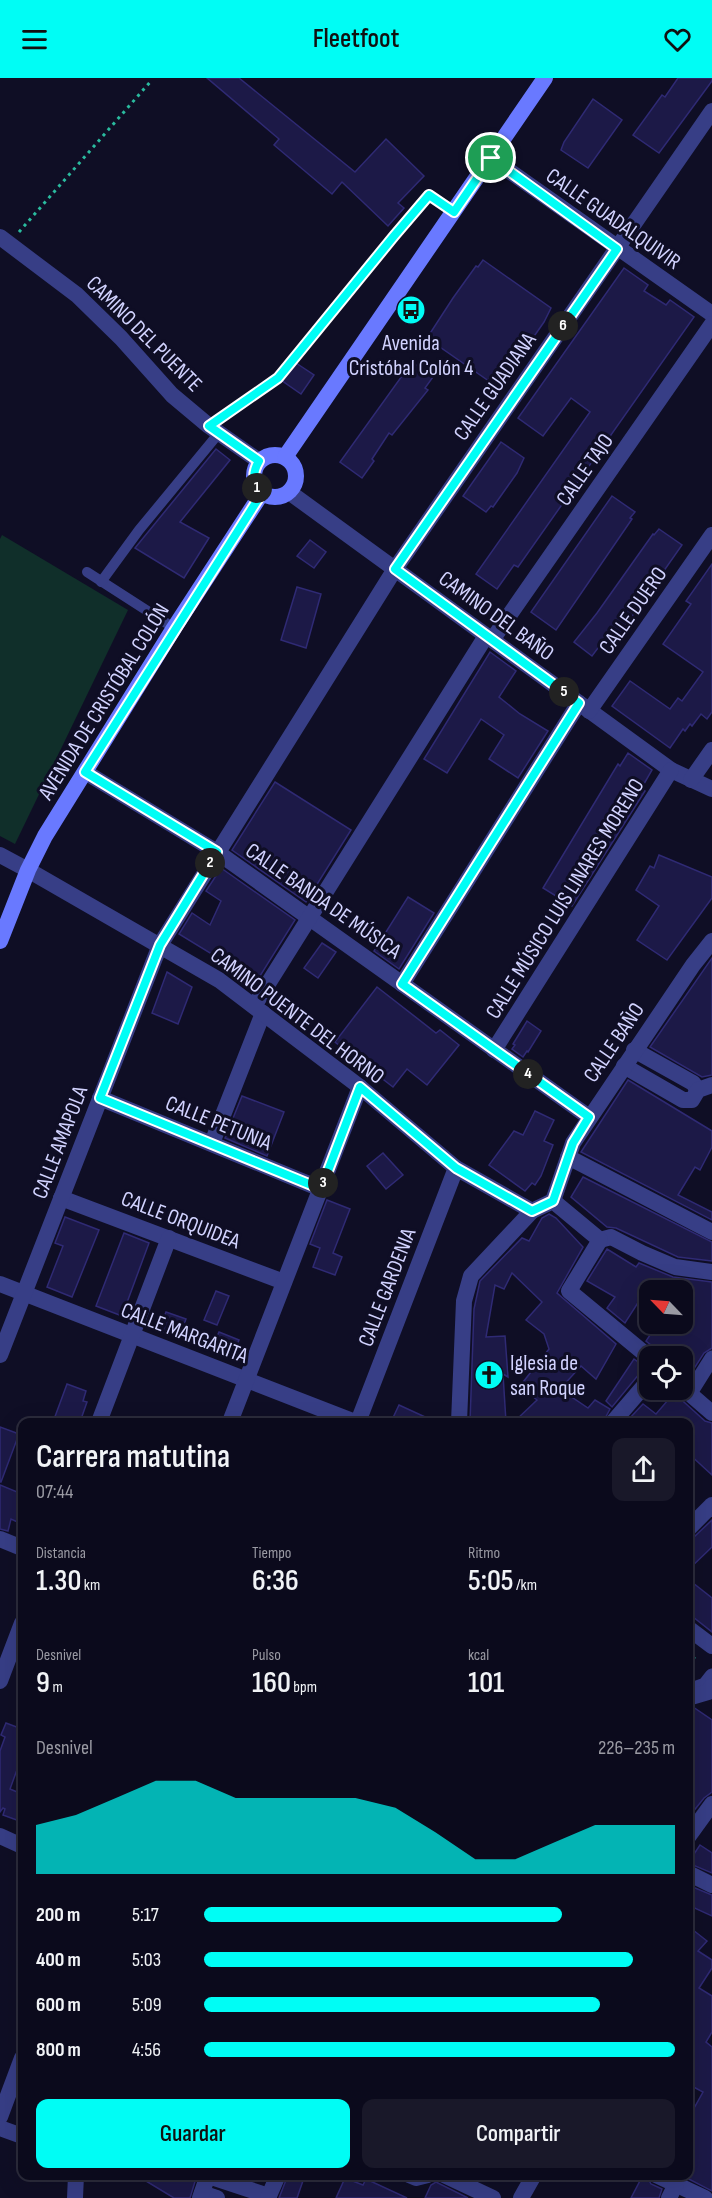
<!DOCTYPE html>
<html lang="es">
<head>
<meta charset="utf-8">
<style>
  body { margin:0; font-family:"Sofia Sans Condensed",sans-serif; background:#191829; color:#f1f3f6; height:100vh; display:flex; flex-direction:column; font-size:22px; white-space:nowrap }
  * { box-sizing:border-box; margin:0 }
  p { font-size:20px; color:#9a9aa3 }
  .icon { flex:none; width:33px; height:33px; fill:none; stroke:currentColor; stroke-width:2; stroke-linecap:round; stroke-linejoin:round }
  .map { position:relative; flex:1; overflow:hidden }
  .panel { position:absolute; left:18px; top:1340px; width:675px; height:762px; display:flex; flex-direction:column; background:#0b0a1c; border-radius:12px; box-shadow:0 6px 24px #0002,0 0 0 2px #2b2b3b }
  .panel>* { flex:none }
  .needle { width:39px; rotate:295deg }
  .tools { position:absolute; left:639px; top:1202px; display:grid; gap:12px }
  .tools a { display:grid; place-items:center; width:54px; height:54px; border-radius:12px; background:#0b0a1c; box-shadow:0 6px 24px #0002,0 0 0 2px #2b2b3b; font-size:30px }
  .pin { position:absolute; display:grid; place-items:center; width:51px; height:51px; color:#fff; margin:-26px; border:3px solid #fff; border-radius:50%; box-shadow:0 2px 6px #0007 }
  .km { position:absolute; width:30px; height:30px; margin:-15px; border-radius:50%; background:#222; color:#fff; font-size:16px; line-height:30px; text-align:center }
  .round { display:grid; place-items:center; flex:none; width:63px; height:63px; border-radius:12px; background:#191829 }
  .headline { display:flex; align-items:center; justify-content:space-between; height:102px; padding:0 18px }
  h1 { font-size:33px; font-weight:600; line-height:45px }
  .stats { display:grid; grid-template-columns:repeat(3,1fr); gap:9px; height:102px; padding:6px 18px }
  .stats div { display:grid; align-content:center }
  .stats b { font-size:30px; font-weight:600 }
  .stats small { font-size:16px; font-weight:400 }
  .stats p { font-size:16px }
  .chart { height:168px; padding:12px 18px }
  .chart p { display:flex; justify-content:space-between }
  .chart svg { width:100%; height:108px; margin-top:6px; fill:#00fdf5; opacity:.7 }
  .cta { display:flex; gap:12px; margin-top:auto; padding:12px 18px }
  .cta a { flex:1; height:69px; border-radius:12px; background:#00fdf5; color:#111; font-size:24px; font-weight:600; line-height:69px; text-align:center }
  .cta a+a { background:#191829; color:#f1f3f6 }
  ul { padding:0 18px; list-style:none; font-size:20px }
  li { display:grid; grid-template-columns:96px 72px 1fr; align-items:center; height:45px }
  li i { height:15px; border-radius:8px; background:#00fdf5 }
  header { display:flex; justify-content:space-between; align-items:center; height:78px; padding:0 18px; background:#00fdf5; color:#111; font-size:27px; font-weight:600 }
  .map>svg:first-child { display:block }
</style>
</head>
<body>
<header><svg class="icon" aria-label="menu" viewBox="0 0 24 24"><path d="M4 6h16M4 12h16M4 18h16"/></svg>Fleetfoot<svg class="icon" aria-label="heart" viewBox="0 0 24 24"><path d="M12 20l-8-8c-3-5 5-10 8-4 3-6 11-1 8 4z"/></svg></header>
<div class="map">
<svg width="712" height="2120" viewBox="0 0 712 2120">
  <rect width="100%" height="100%" fill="#0f0e25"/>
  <!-- green -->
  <polygon fill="#102f2a" points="2,457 128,532 15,766 0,758 0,461"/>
  <!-- building -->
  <g fill="#1c1947" stroke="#2f2a74" stroke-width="1.5">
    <polygon points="207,0 239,0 355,94 386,61 424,98 398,125 404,130 388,148 342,104 332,116 274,67 279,61"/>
    <polygon points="678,0 712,0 712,3 659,75 633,57 662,17 665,19"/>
    <polygon points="593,21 622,42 588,90 561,72 564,64"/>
    <polygon points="483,182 551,230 544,244 503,303 501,301 496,308 427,260 453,220 476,188 478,189"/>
    <polygon points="624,190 648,207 644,213 666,227 670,222 694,239 518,489 514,487 497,511 476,496 590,334 571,320 543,358 518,340"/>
    <polygon points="412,284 433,299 425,310 428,312 392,357 389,355 372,381 374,383 362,400 340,384"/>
    <polygon points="296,285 314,297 301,316 281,302"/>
    <polygon points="501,364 524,380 517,395 493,429 491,428 486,434 463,418"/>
    <polygon points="216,371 230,382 180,444 209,460 184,500 135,470"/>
    <polygon points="612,418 635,434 630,440 632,441 556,552 531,534"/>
    <polygon points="659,451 682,467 617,560 610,554 592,578 574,564 597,535 653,456 654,457"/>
    <polygon points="310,462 326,474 314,490 297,478"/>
    <polygon points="712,486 712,634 707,641 701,636 692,648 690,646 685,653 683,651 670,670 612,628 630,603 670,631 678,620 682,623 703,594 663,566 691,526 686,523"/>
    <polygon points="297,509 321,516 306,570 281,562"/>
    <polygon points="490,574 516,593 499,619 520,636 548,653 518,700 489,681 504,657 481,641 447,695 424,681"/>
    <polygon points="628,675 652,692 641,711 645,713 572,828 543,810 618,686 620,688"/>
    <polygon points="275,704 351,752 306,824 232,772"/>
    <polygon points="659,777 712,799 712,820 667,882 637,862 659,828 636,812 650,788 654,790"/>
    <polygon points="221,790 295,842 255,906 225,884 179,856 192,835 210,847 221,823 206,813"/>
    <polygon points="408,819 434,835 399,891 374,873"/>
    <polygon points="322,865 336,874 318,900 304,890"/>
    <polygon points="712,880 712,997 702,999 650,969"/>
    <polygon points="167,894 192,909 178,946 152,935"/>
    <polygon points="377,909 436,955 440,952 459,967 427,1007 407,991 393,1009 335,964"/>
    <polygon points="527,943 541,953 528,974 527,973 523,979 512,971 515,967 513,966"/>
    <polygon points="628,1002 712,1053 712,1069 700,1092 695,1089 678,1117 712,1134 712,1142 581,1074"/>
    <polygon points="242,1018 284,1034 267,1078 225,1060"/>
    <polygon points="535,1033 554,1042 544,1063 553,1067 541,1098 535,1107 532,1105 525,1113 489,1087 514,1053 523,1057"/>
    <polygon points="383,1075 403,1097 386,1111 367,1088"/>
    <polygon points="583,1099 712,1164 712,1183 678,1179 616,1150 607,1149 571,1119"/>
    <polygon points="327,1122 350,1131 333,1175 342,1179 335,1197 313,1189 320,1170 310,1166"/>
    <polygon points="549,1136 556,1140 583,1169 557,1215 616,1266 596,1301 581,1288 560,1311 588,1330 595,1322 610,1331 603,1344 514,1344 537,1322 520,1308 549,1271 544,1256 526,1242 542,1224 512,1195 504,1211 495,1207 486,1259 505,1258 508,1299 503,1296 506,1344 470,1344 474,1231 480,1203 522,1160 529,1163 542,1140"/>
    <polygon points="65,1139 99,1152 72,1219 47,1209 63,1168 55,1165"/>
    <polygon points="124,1155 149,1165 122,1238 96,1228"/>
    <polygon points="607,1171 636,1189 639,1185 673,1199 712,1204 712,1270 704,1275 688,1300 682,1299 682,1278 660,1278 657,1272 646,1263 658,1245 682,1245 682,1212 662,1212 650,1206 625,1245 607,1230 615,1219 587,1203"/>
    <polygon points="216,1213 229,1218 217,1247 204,1242"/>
    <polygon points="166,1234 186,1241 179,1260 159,1252"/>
    <polygon points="219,1254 239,1262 232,1280 211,1272"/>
    <polygon points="634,1281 645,1289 612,1329 606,1323"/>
    <polygon points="67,1306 86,1313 83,1323 87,1324 80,1344 53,1344"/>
    <polygon points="674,1315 705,1343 712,1345 712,1397 688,1375 688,1344 633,1344 629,1341 643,1326 656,1336"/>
    <polygon points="399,1327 436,1344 391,1344"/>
    <polygon points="0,1349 19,1356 1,1404 0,1404"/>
    <polygon points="0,1407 22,1416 22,1446 11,1441 8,1453 0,1451"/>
    <polygon points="712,1442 712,1469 688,1492 688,1461 695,1458"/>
    <polygon points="688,1501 712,1520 712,1554 688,1535"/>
    <polygon points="688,1629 693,1629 712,1642 712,1714 704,1720 688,1740"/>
    <polygon points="6,1645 22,1651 22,1678 10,1711 22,1716 22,1744 3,1737 5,1731 3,1730 0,1734 0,1673 5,1659 1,1657"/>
    <polygon points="700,1767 712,1775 712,1795 688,1785"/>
    <polygon points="688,1807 712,1817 712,1838 688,1827"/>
    <polygon points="688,1848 707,1863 698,1873 712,1882 712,1890 699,1910 712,1918 712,1954 706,1964 712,1969 712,2113 681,2097 688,2097 688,2041 703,2014 688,2006"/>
    <polygon points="136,2097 197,2097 190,2120 174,2120"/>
    <polygon points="288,2097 305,2097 297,2120 279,2120"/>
    <polygon points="643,2097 646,2097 651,2106 662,2111 659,2120 631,2120"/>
    <polygon points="345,2100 363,2107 366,2101 407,2120 336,2120"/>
    <polygon points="436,2104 468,2120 425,2120 431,2107"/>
  </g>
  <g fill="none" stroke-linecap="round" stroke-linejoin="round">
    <!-- path -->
    <g stroke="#2abb9f" stroke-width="3" stroke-dasharray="3 4.5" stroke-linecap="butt">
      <polyline points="19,154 151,3"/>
      <polyline points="223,338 278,300 387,166"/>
      <polyline points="688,1587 697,1576"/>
    </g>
    <!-- service -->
    <g stroke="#373e86" stroke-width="10">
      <polyline points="394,158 430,117 454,134"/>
      <polyline points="87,494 174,550"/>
      <polyline points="101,504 139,452 219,355"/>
    </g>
    <!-- pedestrian -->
    <g stroke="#373e86" stroke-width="15">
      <polyline points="690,1315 712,1280"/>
      <polyline points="688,1607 694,1611 705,1607 712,1598"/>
    </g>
    <!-- minor -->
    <g stroke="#373e86" stroke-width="16">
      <polyline points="491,80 712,236"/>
      <polyline points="0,159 77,217 121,260 172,317 209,348 259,383"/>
      <polyline points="289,414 671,692 712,711"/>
      <polyline points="492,562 712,246"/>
      <polyline points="589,633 712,457"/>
      <polyline points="85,694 217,774 589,1039"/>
      <polyline points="691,702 712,672"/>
      <polyline points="0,777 28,792"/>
      <polyline points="402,906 579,625"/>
      <polyline points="254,928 486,558"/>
      <polyline points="494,972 671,692"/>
      <polyline points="634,972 693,1005 698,1012"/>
      <polyline points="624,988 683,1022 692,1022 698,1012 712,1007"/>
      <polyline points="100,1020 321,1111"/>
      <polyline points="212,1065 263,935"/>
      <polyline points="568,1079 712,1154"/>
      <polyline points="61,1120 284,1204"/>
      <polyline points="553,1123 573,1065 693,887 712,863"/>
      <polyline points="600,1162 611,1159 642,1175 675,1189 712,1194"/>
      <polyline points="0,1206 355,1344"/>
      <polyline points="0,1277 160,867 395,491 712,33"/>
      <polyline points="99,1344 169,1160"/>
      <polyline points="230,1344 360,1009"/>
      <polyline points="358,1344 456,1090"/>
      <polyline points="459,1344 464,1223 471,1198 532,1133"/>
      <polyline points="613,1344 650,1301"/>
      <polyline points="688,1451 712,1427"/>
      <polyline points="0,1461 22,1470"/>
      <polyline points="688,1550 712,1568"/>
      <polyline points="0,1603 22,1545"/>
      <polyline points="688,1617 691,1619 708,1614 712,1608"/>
      <polyline points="0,1758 22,1768"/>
      <polyline points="688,1759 712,1726"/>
      <polyline points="688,1795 712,1807"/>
      <polyline points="0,2039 22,1980"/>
      <polyline points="0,2050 22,2058"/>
      <polyline points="409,2097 416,2100 428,2097"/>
      <polyline points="444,2097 493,2120"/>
      <polyline points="656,2097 705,2120"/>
      <polyline points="208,2098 269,2118"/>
      <polyline points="202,2115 217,2120"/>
      <polyline points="75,2120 76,2097"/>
      <polyline points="200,2120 208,2097"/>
      <polyline points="268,2120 278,2097"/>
      <polyline points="521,2120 534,2097"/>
      <polyline points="669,2120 676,2106"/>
    </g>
    <!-- tertiary -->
    <g stroke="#373e86" stroke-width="16">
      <polyline points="28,792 219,902 360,1009 456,1090 532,1133 553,1123 600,1162 569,1213 650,1280"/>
      <polyline points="682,1309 712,1335"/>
    </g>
    <!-- secondary -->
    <g stroke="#6979ff" stroke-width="16">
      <circle cx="275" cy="398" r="21"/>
      <polyline points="285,379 545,0"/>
      <polyline points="0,863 28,792 45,758 174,550 262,415"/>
    </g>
  </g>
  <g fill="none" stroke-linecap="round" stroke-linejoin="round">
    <!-- route casing -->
    <g stroke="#fff" stroke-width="12">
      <path id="route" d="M491,80L617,171L395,491L579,625L402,906L589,1039L573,1065L553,1123L532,1133L456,1090L360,1009L321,1111L100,1020L160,867L217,774L85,694L262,415C252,405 252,395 259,383L209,348L278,300L394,158L429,117L454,134Z"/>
    </g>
    <!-- route -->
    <use href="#route" stroke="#00fdf5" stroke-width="8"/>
  </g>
  <!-- icons -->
  <defs>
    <g id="bus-disc" transform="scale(1.5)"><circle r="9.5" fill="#00fdf5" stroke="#0f0e25"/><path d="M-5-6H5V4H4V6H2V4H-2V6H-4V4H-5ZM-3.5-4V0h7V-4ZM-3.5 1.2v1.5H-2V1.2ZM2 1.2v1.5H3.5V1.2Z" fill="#111"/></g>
    <g id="church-disc" transform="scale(1.5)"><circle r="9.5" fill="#00fdf5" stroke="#0f0e25"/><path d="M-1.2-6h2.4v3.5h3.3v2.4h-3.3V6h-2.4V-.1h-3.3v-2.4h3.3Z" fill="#111"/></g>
  </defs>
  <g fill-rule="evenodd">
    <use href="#bus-disc" x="411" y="232"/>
    <use href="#church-disc" x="489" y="1297"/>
  </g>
  <g text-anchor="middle" stroke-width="6" stroke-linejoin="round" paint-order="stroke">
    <!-- street labels -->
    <g font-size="22" fill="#d2d3ff" stroke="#0f0e25">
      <text transform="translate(614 140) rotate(35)" y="8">CALLE GUADALQUIVIR</text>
      <text transform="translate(145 255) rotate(45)" y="8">CAMINO DEL PUENTE</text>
      <text transform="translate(494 308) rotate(-55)" y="8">CALLE GUADIANA</text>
      <text transform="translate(584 391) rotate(-55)" y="8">CALLE TAJO</text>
      <text transform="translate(632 532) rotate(-55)" y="8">CALLE DUERO</text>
      <text transform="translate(497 537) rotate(36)" y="8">CAMINO DEL BAÑO</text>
      <text transform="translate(103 623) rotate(-58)" y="8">AVENIDA DE CRISTÓBAL COLÓN</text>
      <text transform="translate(564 820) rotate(-58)" y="8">CALLE MÚSICO LUIS LINARES MORENO</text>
      <text transform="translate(324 822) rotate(35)" y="8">CALLE BANDA DE MÚSICA</text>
      <text transform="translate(298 937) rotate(37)" y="8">CAMINO PUENTE DEL HORNO</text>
      <text transform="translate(613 964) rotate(-56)" y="8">CALLE BAÑO</text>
      <text transform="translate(219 1044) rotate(22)" y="8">CALLE PETUNIA</text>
      <text transform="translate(59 1064) rotate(-69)" y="8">CALLE AMAPOLA</text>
      <text transform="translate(181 1141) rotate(21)" y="8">CALLE ORQUIDEA</text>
      <text transform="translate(386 1209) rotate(-69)" y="8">CALLE GARDENIA</text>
      <text transform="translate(185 1254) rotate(21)" y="8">CALLE MARGARITA</text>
    </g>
    <!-- poi labels -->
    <g font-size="22" fill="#d2d3ff" stroke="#0f0e25">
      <text x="411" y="272">Avenida<tspan x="411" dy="25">Cristóbal Colón 4</tspan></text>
      <text x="510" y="1292" text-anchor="start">Iglesia de<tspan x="510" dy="25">san Roque</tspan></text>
    </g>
  </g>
</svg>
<div class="tools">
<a><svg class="needle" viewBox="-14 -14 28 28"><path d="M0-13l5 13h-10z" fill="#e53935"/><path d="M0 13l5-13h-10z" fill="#9a9aa3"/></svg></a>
<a><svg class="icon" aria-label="locate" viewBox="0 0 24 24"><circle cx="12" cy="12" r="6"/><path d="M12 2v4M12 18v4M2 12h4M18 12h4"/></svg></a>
</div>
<div class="pin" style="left:491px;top:80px;background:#1e9e55"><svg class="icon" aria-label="arrive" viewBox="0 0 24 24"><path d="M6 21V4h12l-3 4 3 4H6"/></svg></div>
<b class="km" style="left:257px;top:410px">1</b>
<b class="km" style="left:210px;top:785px">2</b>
<b class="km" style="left:323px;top:1105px">3</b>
<b class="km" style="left:528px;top:996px">4</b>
<b class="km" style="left:564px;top:614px">5</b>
<b class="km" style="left:563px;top:248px">6</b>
<section class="panel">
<div class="headline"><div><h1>Carrera matutina</h1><p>07:44</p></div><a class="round"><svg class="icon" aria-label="share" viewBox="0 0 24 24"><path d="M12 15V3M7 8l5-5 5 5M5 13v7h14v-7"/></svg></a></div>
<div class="stats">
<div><p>Distancia</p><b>1.30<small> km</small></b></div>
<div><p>Tiempo</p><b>6:36</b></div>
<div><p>Ritmo</p><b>5:05<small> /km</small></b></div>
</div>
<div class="stats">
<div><p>Desnivel</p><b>9<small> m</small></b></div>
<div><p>Pulso</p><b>160<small> bpm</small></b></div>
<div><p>kcal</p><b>101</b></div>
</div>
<div class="chart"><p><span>Desnivel</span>226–235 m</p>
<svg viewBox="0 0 160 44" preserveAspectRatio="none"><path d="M0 44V24L10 20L20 13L30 6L40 6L50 13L60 13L70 13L80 13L90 17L100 27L110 38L120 38L130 31L140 24L150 24L160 24V44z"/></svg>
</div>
<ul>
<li><b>200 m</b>5:17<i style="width:76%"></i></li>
<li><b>400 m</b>5:03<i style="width:91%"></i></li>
<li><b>600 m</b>5:09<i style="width:84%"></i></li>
<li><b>800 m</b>4:56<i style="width:100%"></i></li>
</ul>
<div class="cta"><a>Guardar</a><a>Compartir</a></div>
</section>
</div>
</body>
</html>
